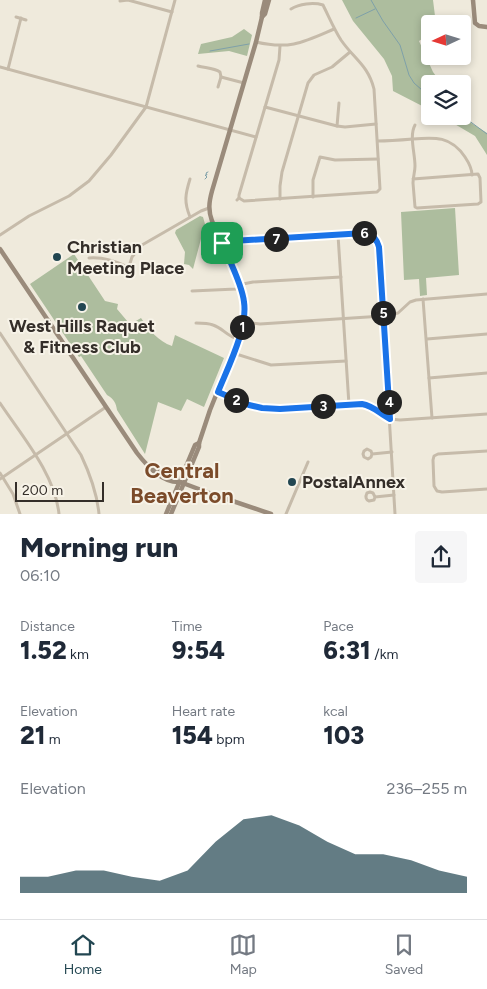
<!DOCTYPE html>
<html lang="en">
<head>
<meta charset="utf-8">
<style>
  body { margin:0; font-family:Figtree,sans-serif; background:#f6f6f7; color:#1f2937; height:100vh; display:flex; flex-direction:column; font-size:19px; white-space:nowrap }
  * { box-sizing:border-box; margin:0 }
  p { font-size:16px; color:#747a83 }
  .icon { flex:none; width:28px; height:28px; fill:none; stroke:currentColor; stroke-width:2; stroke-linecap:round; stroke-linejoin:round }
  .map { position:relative; height:514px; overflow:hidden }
  .sheet { display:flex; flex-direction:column; background:#fff; flex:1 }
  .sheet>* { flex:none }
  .needle { width:32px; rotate:266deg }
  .tools { position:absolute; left:421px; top:15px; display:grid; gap:10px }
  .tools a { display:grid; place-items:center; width:50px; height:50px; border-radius:5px; background:#fff; box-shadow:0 2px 8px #0003; font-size:25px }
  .scale { position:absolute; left:15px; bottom:12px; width:89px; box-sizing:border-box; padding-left:5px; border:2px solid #342e29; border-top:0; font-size:14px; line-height:18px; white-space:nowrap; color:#342e29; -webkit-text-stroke:4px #f7f3e8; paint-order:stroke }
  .pin { position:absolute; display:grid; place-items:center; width:42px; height:42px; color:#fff; margin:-21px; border-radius:10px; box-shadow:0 2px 8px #0006 }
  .km { position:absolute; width:25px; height:25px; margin:-12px; border-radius:50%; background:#222; color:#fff; font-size:14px; line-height:25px; text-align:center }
  .round { display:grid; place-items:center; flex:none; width:52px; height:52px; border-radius:5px; background:#f6f6f7 }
  .head { display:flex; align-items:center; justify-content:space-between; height:85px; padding:0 20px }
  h1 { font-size:28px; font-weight:800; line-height:38px }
  .stats { display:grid; grid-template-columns:repeat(3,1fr); gap:8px; height:85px; padding:5px 20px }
  .stats div { display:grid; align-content:center }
  .stats b { font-size:25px; font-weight:800 }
  .stats small { font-size:14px; font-weight:400 }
  .stats p { font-size:14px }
  .chart { height:140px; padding:10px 20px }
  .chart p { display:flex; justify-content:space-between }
  .chart svg { width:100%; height:90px; margin-top:5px; fill:#224651; opacity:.7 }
  .tab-bar { display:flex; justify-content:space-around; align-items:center; height:70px; border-top:1px solid #e0e1e3; background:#fff; font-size:14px; color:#747a83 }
  .tab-bar a { display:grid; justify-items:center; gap:2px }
  .tab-bar .current { color:#224651 }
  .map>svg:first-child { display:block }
</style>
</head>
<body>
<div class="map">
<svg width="487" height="514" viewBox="0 0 487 514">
  <rect width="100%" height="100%" fill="#efeadc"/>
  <!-- green -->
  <g fill="#adbd9e">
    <polygon points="342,0 433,0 436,24 430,24 430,34 419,41 433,72 442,84 430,84 430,110 393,91 392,76 384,59 353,21"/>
    <polygon points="244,29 252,35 247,56 229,51 198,54 201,44 232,37"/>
    <polygon points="441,116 460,116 487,133 487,155 475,136"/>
    <polygon points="455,208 459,275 426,278 427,295 420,296 419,279 404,280 401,212"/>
    <polygon points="200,216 203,217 205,224 193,269 189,265 184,264 185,252 175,233 176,230"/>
    <path d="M74,254L105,301L118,304L117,309L128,322L129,325L141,318C150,331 158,341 172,346L175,335L224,358L204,407L187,399L181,411L158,402L145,454L117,410C116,403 114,399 107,395L81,356L79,357L30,284Z"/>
  </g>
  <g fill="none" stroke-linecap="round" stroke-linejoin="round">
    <!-- stream -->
    <g stroke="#7ea0a9" stroke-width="1">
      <polyline points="371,0 383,21 400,45 409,75 414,83 430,97"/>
      <polyline points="356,18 375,9"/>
      <polyline points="210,51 249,44"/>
      <polyline points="460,116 468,120 487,134"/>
      <polyline points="205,179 207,177 205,175 207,175 206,173 208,172"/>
    </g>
    <!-- street -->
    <g stroke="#c6bbaa" stroke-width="3">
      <polyline points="120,1 128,0 172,12"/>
      <polyline points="16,17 26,20"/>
      <path d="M256,42C290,50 304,42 334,29"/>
      <path d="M198,66C205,68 214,68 220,72L221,77L218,87"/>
      <polyline points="0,67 256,137"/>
      <polyline points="8,69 21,18"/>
      <polyline points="221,77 244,83"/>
      <polyline points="265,107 337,126 345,127 376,124"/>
      <polyline points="337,126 339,103"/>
      <path d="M378,141C389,141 401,140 413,139C435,137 451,136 465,157C469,163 472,168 472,175"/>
      <path d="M190,179C185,195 184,202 190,217"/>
      <path d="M413,179L478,174L480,178L481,202L478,204L417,208L415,207L413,183C413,177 415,172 415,166C415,153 409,136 415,125"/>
      <polyline points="313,197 313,180 320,157 335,160 378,159"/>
      <path d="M239,198L244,201L377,192L380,189L374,89C368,65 354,59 341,40C334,29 329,17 323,5C313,2 299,4 291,9"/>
      <polyline points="280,199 280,186 282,172 308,83 314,75 332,67 350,52"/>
      <polyline points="237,200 239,198 239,195 279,60 280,46"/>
      <polyline points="0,235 29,216 69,196 89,181 111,155 146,107 175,0"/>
      <polyline points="338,235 349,405"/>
      <path d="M222,243L246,240L365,233C373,235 377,239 379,247L395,514"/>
      <path d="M89,258C104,257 115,261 128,267"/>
      <polyline points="127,273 132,257 142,245 201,211 209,208"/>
      <polyline points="192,291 236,289 243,284 253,282 341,277"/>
      <polyline points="423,299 432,418"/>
      <polyline points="243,322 260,324 383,316 398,313 410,302 416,300 487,294"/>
      <path d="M196,323C201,323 208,323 213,325C223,328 226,336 238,339"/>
      <path d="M0,333L81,455C90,474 97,493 99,514"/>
      <polyline points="427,339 487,334"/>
      <polyline points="233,353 271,365 346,361"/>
      <polyline points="429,378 487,373"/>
      <path d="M218,391L249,405L263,408L280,409L362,404C374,406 379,413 389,419"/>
      <path d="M0,403C22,436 55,474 59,514"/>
      <polyline points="380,412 389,405"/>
      <polyline points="390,419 400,420 487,414"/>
      <polyline points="487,451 438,454 434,456 433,460 434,486 437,491 442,492 487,489"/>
      <polyline points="372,454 371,451 367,449 364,451 363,454 364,457 368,459 371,457 372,454 392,452"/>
      <polyline points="0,473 13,494 20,514"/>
      <polyline points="0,479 106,407"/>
      <path d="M375,497L373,493L370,492L367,493C365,497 366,500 369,501L374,500L375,497L394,495"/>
      <polyline points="286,514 308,462"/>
    </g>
    <!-- secondary -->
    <g stroke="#9a8b7b" stroke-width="4.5">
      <polyline points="473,0 475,23 479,26 487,27"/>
      <polyline points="262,17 265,14 269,0"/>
      <path d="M0,249L137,453C147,466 162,483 180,482L212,494L271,514"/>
      <path d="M153,469C160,469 176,476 180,482"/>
      <polyline points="166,514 195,445 199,443"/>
      <path d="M171,514L199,447V443L210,410L233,353L242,326L245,313L244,299L240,287L212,221C208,210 209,202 212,191L256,42L262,17V13L265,0"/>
    </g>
  </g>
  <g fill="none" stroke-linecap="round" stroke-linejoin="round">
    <!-- route casing -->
    <g stroke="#fff" stroke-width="10">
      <path id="route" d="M365,233C373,235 377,239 379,247L390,419C380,414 374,406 362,404L280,409L262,408L249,405L218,392C228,367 248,328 244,302C242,284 229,260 222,243L232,241Z"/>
    </g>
    <!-- route -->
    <use href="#route" stroke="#1a73e8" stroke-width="6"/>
  </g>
  <!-- markers -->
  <g fill="#224651" stroke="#f7f3e8" stroke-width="2">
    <circle cx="57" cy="257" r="5"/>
    <circle cx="82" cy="307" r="5"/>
    <circle cx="292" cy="482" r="5"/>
  </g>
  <g text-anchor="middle" stroke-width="4" stroke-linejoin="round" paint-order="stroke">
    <!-- poi labels -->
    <g font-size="18" font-weight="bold" fill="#342e29" stroke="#f7f3e8" text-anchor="start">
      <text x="67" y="253">Christian<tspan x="67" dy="21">Meeting Place</tspan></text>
      <text x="82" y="332" text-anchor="middle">West Hills Raquet<tspan x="82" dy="21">&amp; Fitness Club</tspan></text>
      <text x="302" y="488">PostalAnnex</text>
    </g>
    <!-- district labels -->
    <g font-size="22" font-weight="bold" fill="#7b4b2a" stroke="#f7f3e8">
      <text x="182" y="478">Central<tspan x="182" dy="25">Beaverton</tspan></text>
    </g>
  </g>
</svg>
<div class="tools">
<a><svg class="needle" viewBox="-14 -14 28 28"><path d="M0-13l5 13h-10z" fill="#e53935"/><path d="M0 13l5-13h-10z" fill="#747a83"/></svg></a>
<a><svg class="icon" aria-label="layers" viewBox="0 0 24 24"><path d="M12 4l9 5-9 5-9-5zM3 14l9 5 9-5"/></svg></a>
</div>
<div class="scale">200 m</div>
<div class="pin" style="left:222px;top:243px;background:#1e9e55"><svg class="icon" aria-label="arrive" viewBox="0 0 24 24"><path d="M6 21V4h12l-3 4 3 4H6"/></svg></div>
<b class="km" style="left:242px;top:327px">1</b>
<b class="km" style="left:236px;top:400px">2</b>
<b class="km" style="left:323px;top:406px">3</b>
<b class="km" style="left:389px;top:402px">4</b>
<b class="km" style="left:383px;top:313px">5</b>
<b class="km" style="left:364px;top:233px">6</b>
<b class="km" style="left:276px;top:239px">7</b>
</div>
<section class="sheet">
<div class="head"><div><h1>Morning run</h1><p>06:10</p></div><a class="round"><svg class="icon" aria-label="share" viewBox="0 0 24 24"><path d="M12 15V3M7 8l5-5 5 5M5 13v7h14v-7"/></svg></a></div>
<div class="stats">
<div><p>Distance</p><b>1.52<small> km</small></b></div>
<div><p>Time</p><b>9:54</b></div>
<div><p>Pace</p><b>6:31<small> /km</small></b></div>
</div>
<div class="stats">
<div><p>Elevation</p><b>21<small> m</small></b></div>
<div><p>Heart rate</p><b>154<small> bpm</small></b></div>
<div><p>kcal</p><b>103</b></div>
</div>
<div class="chart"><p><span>Elevation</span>236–255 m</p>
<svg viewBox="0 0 160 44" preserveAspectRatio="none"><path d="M0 44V36L10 36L20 33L30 33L40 36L50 38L60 33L70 19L80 8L90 6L100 11L110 19L120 25L130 25L140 28L150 33L160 36V44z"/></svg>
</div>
</section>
<nav class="tab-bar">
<a class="current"><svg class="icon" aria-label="home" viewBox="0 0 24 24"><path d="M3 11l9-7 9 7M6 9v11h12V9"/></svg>Home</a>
<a><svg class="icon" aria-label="map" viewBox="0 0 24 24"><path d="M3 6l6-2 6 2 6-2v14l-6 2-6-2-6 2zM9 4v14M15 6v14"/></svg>Map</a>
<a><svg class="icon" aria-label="saved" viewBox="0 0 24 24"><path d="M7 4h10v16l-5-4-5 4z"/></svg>Saved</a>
</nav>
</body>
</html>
